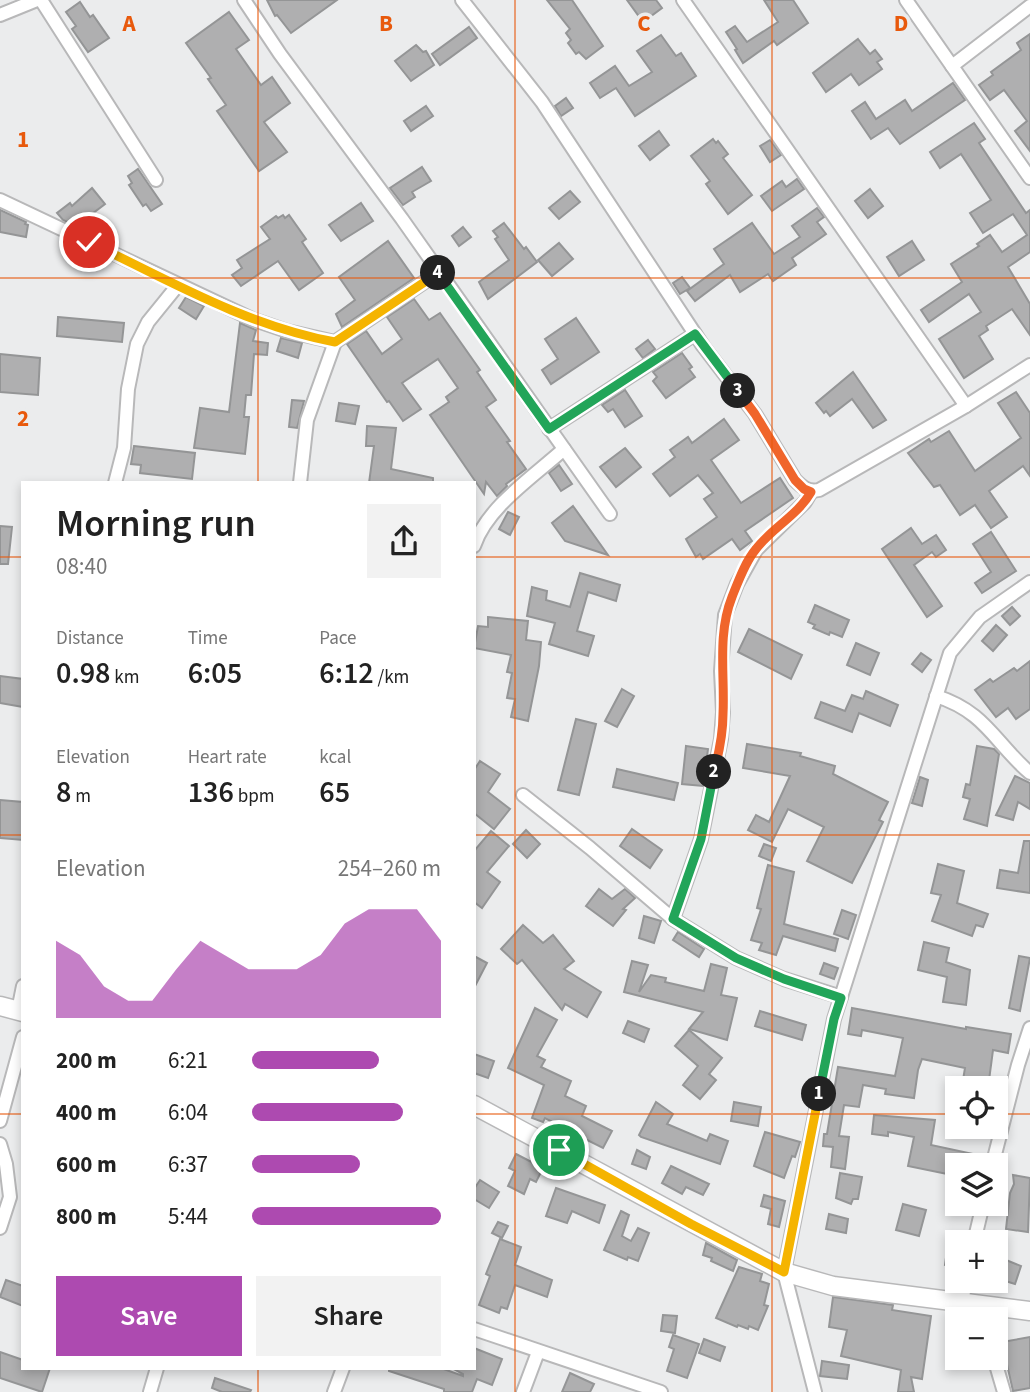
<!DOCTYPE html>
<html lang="en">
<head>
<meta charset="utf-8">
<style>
  body { margin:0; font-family:"Source Sans 3",sans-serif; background:#f2f2f2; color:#222; height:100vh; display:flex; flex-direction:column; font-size:26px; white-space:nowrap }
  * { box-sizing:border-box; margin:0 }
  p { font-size:23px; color:#767676 }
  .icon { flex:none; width:38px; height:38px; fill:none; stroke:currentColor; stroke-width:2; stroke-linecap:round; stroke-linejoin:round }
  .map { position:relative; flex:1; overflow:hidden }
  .panel { position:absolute; left:21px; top:481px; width:455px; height:889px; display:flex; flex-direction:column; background:#fff; border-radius:0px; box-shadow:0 4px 10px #0003 }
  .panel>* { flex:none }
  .fabs { position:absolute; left:945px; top:1076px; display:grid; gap:14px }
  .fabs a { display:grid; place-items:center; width:63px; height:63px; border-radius:0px; background:#fff; box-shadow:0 4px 10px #0003; font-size:35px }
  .pin { position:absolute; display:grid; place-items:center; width:60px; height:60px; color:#fff; margin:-30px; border:4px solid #fff; border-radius:50%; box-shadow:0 2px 7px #0007 }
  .km { position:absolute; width:35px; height:35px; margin:-18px; border-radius:50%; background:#222; color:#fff; font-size:19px; line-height:35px; text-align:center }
  .round { display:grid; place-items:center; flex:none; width:74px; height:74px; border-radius:0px; background:#f2f2f2 }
  .summary { display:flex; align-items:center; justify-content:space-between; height:119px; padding:0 35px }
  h1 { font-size:38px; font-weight:600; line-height:52px }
  .figures { display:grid; grid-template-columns:repeat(3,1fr); gap:10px; height:119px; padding:7px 35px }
  .figures div { display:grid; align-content:center }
  .figures b { font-size:30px; font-weight:600 }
  .figures small { font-size:19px; font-weight:400 }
  .figures p { font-size:19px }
  .chart { height:196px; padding:14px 35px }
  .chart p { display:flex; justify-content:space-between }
  .chart svg { width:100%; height:126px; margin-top:7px; fill:#ad4ab0; opacity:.7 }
  .action { display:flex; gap:14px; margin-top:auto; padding:14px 35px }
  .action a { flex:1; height:80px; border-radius:0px; background:#ad4ab0; color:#fff; font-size:28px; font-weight:600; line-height:80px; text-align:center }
  .action a+a { background:#f2f2f2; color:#222 }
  ul { padding:0 35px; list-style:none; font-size:23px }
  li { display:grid; grid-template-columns:112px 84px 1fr; align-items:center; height:52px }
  li i { height:18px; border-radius:9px; background:#ad4ab0 }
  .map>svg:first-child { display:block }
</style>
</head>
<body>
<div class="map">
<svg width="1030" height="1392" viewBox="0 0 1030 1392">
  <rect width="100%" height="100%" fill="#ebeced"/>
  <!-- building -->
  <g fill="#afafb0" stroke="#949596" stroke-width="2">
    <polygon points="267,0 337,0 291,33 277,15 275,16"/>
    <polygon points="547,0 572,0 603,46 586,59 579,52 576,54 568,43 571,40 566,33 570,29"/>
    <polygon points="627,0 656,0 662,8 643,22"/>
    <polygon points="764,0 793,0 808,23 777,45 774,41 743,63 735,50 737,49 726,32 735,26 747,42 778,22"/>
    <polygon points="80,2 90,17 93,15 109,38 88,52 72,29 76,26 66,12"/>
    <polygon points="229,12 249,40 236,49 261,85 272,77 290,103 264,122 287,152 259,171 217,111 226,105 208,79 211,78 186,43"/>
    <polygon points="469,27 477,38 440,65 432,54"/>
    <polygon points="1030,34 1030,151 1015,131 1027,121 1004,90 990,100 979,85 993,75 991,72 1021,50 1017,43"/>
    <polygon points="661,35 676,56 681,53 696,76 635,116 616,88 600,98 590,83 615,66 629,86 652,72 637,51"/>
    <polygon points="858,39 870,54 875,50 882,59 877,62 882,69 859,85 851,74 826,92 813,73"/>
    <polygon points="416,45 423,52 426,51 434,65 411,81 395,61"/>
    <polygon points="953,83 965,100 900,144 888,128 871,139 852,111 865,102 876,119 905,100 912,111"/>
    <polygon points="566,98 573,108 561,116 555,106"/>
    <polygon points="426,106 433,116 411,131 404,121"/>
    <polygon points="974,123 985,139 979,143 1026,213 1030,210 1030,252 1008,267 1030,304 1030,335 1012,309 986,326 988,330 979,336 993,359 964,378 939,339 981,312 969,294 929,322 921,310 962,282 951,264 979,246 977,244 990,235 1002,252 1027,235 1013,214 983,233 970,213 991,200 961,154 940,168 930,152"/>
    <polygon points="659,131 669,145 650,160 639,146"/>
    <polygon points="713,139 716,143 718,141 728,154 723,158 752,195 728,214 706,184 710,181 691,156"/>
    <polygon points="770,140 781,155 770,162 760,146"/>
    <polygon points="422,167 431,181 412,192 415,197 403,205 390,188"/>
    <polygon points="138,169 162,204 151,211 146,204 143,206 129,185 132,183 128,176"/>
    <polygon points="797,179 804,189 772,211 761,196 782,181 786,187"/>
    <polygon points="92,188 105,204 76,226 63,220 57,213 70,203 72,206"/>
    <polygon points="870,189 883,206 868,218 855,201"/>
    <polygon points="570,191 580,202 559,219 549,208"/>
    <polygon points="361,203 373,221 341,241 329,225"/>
    <polygon points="817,208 824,217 817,222 826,234 792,258 796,265 773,281 768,274 740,292 730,275 695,301 687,291 724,264 714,249 752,223 774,254 800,237 792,226"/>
    <polygon points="0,210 26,222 25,224 28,225 26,237 0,232"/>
    <polygon points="283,215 285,218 289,215 306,239 302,242 323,273 299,290 278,261 241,286 232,275 242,268 237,260 270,239 261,227 276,216 278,218"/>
    <polygon points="504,223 524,249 526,247 537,262 488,299 479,282 509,260 495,239 498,237 493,231"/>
    <polygon points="463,227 471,237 459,246 452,236"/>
    <polygon points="388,241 414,278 342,327 336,314 355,300 339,277"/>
    <polygon points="912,241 924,260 899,276 887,257"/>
    <polygon points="559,243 573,259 552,276 538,260"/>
    <polygon points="682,277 690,288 680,294 673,283"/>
    <polygon points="186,297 204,306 196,319 179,308"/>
    <polygon points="414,299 429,320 440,313 480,370 477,372 496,400 486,407 510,441 507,442 526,469 506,484 507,486 497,496 486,482 484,494 430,415 449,402 446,397 458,388 438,359 402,383 421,409 403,421 389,401 387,402 347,344 366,331 382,354 402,339 387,317"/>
    <polygon points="58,317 124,323 122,342 57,336"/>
    <polygon points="576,318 599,352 551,384 542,370 558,359 545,339"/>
    <polygon points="240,323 256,330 253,341 268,343 267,355 254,354 251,395 246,395 244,417 249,417 245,454 194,448 200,408 229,412"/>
    <polygon points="281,338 302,343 298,358 277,351"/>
    <polygon points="648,340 655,349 643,358 636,349"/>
    <polygon points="682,353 692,367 689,369 695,377 666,398 653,381 657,377 653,372"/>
    <polygon points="0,354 40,358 38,395 0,392"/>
    <polygon points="853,372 886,420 873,428 852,399 830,416 826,411 824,413 816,403"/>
    <polygon points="625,390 642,416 625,427 613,409 608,412 602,405"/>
    <polygon points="1016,392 1030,413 1030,476 1023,466 989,491 1007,517 991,528 975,505 960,515 940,485 934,487 908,453 929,439 931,442 949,431 975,471 1021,438 998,403"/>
    <polygon points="292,400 304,401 297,428 289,427"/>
    <polygon points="339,403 359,406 355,424 336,421"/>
    <polygon points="724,419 739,440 711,460 741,503 780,478 793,498 745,531 752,541 740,550 732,539 703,559 700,554 696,557 686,539 717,517 704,499 713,493 698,475 670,496 653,474 675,457 670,450 688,437 692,443"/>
    <polygon points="367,426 396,428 391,469 433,478 433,483 369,483 374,446 366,446"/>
    <polygon points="134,446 195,453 192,479 140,473 141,465 131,464"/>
    <polygon points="625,448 641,467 616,487 600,467"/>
    <polygon points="559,465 572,484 561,491 549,473"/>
    <polygon points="573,506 608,555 565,541 552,523"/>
    <polygon points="508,512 519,517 510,535 499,529"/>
    <polygon points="0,526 12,527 8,564 0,564"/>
    <polygon points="911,528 922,544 936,535 946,550 936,557 932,552 914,565 942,606 927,617 882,549"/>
    <polygon points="991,532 1016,571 982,593 975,583 991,572 973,544"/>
    <polygon points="580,573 620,585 616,601 588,592 577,631 594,636 588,656 549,644 555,623 527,616 532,587 547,591 546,600 570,607"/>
    <polygon points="815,605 849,620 842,637 830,632 829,635 813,628 815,625 808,622"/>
    <polygon points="1012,607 1020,616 1010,625 1002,616"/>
    <polygon points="488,617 528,621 526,640 541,642 539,666 528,721 511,717 515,699 507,698 512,673 507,672 511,655 474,648 478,626 488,627"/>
    <polygon points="996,625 1007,635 993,651 982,641"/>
    <polygon points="749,629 802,655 791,679 738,652"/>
    <polygon points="856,643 879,653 870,675 847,665"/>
    <polygon points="921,653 931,660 922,672 912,664"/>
    <polygon points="1030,661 1030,709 1016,719 1008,708 996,717 975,690 990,679 993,682 1014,668 1017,671"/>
    <polygon points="0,676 23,679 23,707 0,703"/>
    <polygon points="622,689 634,696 617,727 605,721"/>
    <polygon points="866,691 898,705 890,726 859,713 852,732 815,718 821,702 845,711 852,695 863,699"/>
    <polygon points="576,719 596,724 579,795 558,790"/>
    <polygon points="747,744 801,753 800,756 835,766 833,774 888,802 879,820 883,822 852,883 807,861 824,827 788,809 772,842 748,830 756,815 769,822 790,776 743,768"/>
    <polygon points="686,746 708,749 703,786 682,784"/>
    <polygon points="977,746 994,749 999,754 987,826 964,819 970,799 963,797 966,784 970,785"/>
    <polygon points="480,761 500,774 488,792 510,809 494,829 474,813 474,770"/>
    <polygon points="617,769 678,783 674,800 613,787"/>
    <polygon points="1015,776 1030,783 1030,809 1018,802 1013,820 996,815"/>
    <polygon points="920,777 928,780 922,806 912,803"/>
    <polygon points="0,800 23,802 23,840 0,838"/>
    <polygon points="632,829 662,850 650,868 620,846"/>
    <polygon points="526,830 540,844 527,858 513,844"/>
    <polygon points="491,831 509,846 487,872 500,882 482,908 474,902 474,851"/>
    <polygon points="1024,841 1030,841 1030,893 997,888 1000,870 1018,873"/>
    <polygon points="764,844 776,848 771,861 759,856"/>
    <polygon points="938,864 964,871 957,903 988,914 983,927 976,925 972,936 932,921 941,895 931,893"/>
    <polygon points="768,865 794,872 784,924 838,939 835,951 783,936 776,955 759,950 762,943 751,940 761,909 757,908"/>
    <polygon points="599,889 612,899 625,889 635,898 623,909 626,910 613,926 586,906"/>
    <polygon points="842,910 856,915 848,939 834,934"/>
    <polygon points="644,916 661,921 654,943 639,938"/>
    <polygon points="523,925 543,943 553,935 574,961 564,969 601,992 587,1017 565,1004 562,1010 522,960 517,964 501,949"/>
    <polygon points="678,932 704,949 699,957 673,940"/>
    <polygon points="924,942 949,948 946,962 970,970 966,1005 943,1002 947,977 918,970"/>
    <polygon points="474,956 487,963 474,988"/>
    <polygon points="1019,956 1030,958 1020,1011 1009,1008"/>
    <polygon points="632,961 648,965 639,992 651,975 666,978 665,982 704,991 711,964 727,968 721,995 737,998 727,1040 689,1029 703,1012 624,992"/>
    <polygon points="824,963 838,968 834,979 820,974"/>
    <polygon points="535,1008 557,1020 537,1056 545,1060 541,1067 571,1081 565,1096 586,1106 582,1116 612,1131 603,1148 575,1134 577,1128 566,1123 564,1128 545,1118 543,1122 532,1118 544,1085 508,1068"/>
    <polygon points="852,1008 966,1029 966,1027 1011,1034 1008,1053 993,1050 988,1088 962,1086 965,1068 922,1059 918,1070 914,1098 885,1094 886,1089 863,1085 859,1107 844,1105 839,1136 849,1137 845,1169 831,1167 833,1147 823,1146 824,1134 827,1134 838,1067 895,1076 903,1038 862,1030 861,1036 848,1034"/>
    <polygon points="760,1011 806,1025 802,1040 755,1026"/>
    <polygon points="628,1021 649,1029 644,1042 623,1033"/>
    <polygon points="689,1030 722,1058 709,1074 716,1080 700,1099 683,1085 698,1066 675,1046"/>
    <polygon points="474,1054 494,1061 488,1078 474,1073"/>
    <polygon points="656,1102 673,1114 667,1124 707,1141 710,1134 728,1141 720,1164 641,1137 639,1135"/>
    <polygon points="734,1102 761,1107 758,1126 731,1121"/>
    <polygon points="874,1115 935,1120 931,1145 973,1154 970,1166 957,1166 957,1176 908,1166 914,1137 888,1132 888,1136 872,1134"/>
    <polygon points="765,1132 800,1142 795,1157 792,1156 784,1178 754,1166"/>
    <polygon points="637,1150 650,1157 646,1169 632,1164"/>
    <polygon points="516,1154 543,1168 536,1182 530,1179 524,1194 508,1186 515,1171 509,1168"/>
    <polygon points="671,1166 709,1184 703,1195 686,1187 682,1194 662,1183"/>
    <polygon points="840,1173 862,1177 858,1199 853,1199 851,1204 836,1198"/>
    <polygon points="1013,1175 1030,1178 1028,1232 1006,1229 1010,1193 1014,1184"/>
    <polygon points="480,1180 499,1192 489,1208 474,1199 474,1189"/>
    <polygon points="556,1188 605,1205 599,1223 572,1211 567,1223 546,1216"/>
    <polygon points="764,1195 785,1201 779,1227 768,1224 771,1209 761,1206"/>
    <polygon points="903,1204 926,1210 919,1236 896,1230"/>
    <polygon points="621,1211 629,1215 622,1236 631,1241 638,1228 649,1233 638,1261 628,1257 627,1260 604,1250"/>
    <polygon points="829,1214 848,1219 846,1233 826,1229"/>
    <polygon points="498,1222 508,1226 502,1238 492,1233"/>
    <polygon points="500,1239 521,1247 515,1265 552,1280 547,1297 515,1285 507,1309 501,1307 499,1313 479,1305 490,1276 486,1274"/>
    <polygon points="706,1243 737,1260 733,1271 711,1261 712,1258 703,1255"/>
    <polygon points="947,1250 957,1251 957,1267 945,1265"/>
    <polygon points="1006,1260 1021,1266 1015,1284 999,1279"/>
    <polygon points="739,1267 762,1274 760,1281 769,1284 764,1305 768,1306 758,1330 749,1326 748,1329 738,1325 737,1327 716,1318"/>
    <polygon points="6,1280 23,1286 23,1306 0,1297"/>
    <polygon points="833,1297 893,1305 892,1310 931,1316 922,1379 911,1377 914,1392 898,1392 901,1370 841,1356 847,1330 829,1327"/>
    <polygon points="663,1315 677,1316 675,1333 661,1331"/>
    <polygon points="673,1335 699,1344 687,1378 667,1371 674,1349 669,1347"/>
    <polygon points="1030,1337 1030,1388 1013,1391 1002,1342"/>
    <polygon points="704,1339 725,1347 720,1361 699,1353"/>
    <polygon points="474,1348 502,1359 492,1385 477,1379 472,1392 444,1392 444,1389 389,1371 389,1368 441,1368 463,1376 463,1374 452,1368 474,1368"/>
    <polygon points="0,1352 23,1360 23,1368 50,1368 42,1392 0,1378"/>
    <polygon points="822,1361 849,1365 847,1379 820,1376"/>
    <polygon points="570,1373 594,1384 590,1392 562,1392"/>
    <polygon points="215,1378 251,1390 250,1392 222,1392 212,1388"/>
  </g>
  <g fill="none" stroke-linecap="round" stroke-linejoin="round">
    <!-- street casing -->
    <g stroke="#b8b8b9" stroke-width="16">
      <g id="street">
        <polyline points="41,0 156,180"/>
        <polyline points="244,0 280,54 402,219 610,514"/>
        <path d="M462,0L542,102L703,346L755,414L795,480C803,488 808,492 819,490L966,406L1030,365"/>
        <polyline points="683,0 966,406"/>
        <polyline points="906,0 1030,178"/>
        <polyline points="0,15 37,0"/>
        <polyline points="952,66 1030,6"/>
        <polyline points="0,200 252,319 287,331 335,342 439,272"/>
        <polyline points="549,429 695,334"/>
        <polyline points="115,483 124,448 128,389 137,344 148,322 178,285"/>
        <polyline points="300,483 307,420 335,342"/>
        <path d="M474,546C487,507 533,477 564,449"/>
        <path d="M936,696C986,712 994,742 1030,773"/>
        <polyline points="523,795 590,848 673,919 736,958 784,979 841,997"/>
        <polyline points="673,919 701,839 721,739 723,712 721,671 725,615 737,584 756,550 805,502 811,492"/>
        <polyline points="18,1011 23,986"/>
        <polyline points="0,1121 23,1037"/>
        <polyline points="0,1144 6,1164 10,1197 0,1228"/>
        <polyline points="992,1166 1018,1065 1030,1028"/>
        <polyline points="974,1242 983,1204"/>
        <polyline points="962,1302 966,1281"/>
        <polyline points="980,1305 983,1320"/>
        <polyline points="474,1329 661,1392"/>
        <polyline points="994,1358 1004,1392"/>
        <polyline points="150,1392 157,1368"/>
        <polyline points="334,1392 343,1368"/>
        <polyline points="523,1392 538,1352"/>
        <polyline points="815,1392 784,1272 834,1019 950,653 980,617 1030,582"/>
      </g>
    </g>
    <!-- secondary casing -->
    <g stroke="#b8b8b9" stroke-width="21">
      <g id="secondary">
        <polyline points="0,1006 23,1012"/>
        <polyline points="474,1105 784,1272 833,1286 1030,1311"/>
      </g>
    </g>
    <!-- street -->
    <use href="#street" stroke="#fff" stroke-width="12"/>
    <!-- secondary -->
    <use href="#secondary" stroke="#fff" stroke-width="18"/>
  </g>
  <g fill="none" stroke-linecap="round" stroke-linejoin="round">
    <!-- split-1 casing -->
    <g stroke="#fff" stroke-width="14">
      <polyline id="split-1" points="559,1150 691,1224 784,1272 819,1094"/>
    </g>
    <!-- split-2 casing -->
    <g stroke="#fff" stroke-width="14">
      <polyline id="split-2" points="714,772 701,839 673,919 736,958 784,979 841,998 834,1019 819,1094"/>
    </g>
    <!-- split-3 casing -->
    <g stroke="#fff" stroke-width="14">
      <path id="split-3" d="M714,772C719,753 723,734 723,714C725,675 717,635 732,597C738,582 745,562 756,549C772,528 798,515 811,492L804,489L795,480L755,414L738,391"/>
    </g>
    <!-- split-4 casing -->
    <g stroke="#fff" stroke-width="14">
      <polyline id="split-4" points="438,273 549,429 695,334 738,391"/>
    </g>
    <!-- split-5 casing -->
    <g stroke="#fff" stroke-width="14">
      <path id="split-5" d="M89,242C168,280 247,326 335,342L438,273"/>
    </g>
    <!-- split-1 -->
    <use href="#split-1" stroke="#f5b400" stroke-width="9"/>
    <!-- split-2 -->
    <use href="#split-2" stroke="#22a559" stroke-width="9"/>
    <!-- split-3 -->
    <use href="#split-3" stroke="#f0652b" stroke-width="9"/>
    <!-- split-4 -->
    <use href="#split-4" stroke="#22a559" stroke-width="9"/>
    <!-- split-5 -->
    <use href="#split-5" stroke="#f5b400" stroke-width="9"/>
  </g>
  <!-- grid -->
  <path fill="none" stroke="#e8590c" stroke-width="2" stroke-opacity="0.55" d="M258,0V483M515,0V1392M772,0V1392M0,278H1030M0,557H23M474,557H1030M0,835H23M474,835H1030M0,1114H23M474,1114H957M996,1114H1030M258,1368V1392"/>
  <g font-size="23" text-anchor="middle" font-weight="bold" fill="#e8590c" stroke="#ebeced" stroke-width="7" stroke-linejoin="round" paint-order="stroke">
    <text x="129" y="31">A</text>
    <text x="386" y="31">B</text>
    <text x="644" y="31">C</text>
    <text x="901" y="31">D</text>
    <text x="23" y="147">1</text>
    <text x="23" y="426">2</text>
  </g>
</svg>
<div class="fabs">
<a><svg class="icon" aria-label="locate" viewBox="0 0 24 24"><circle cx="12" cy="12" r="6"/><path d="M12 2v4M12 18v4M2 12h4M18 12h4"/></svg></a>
<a><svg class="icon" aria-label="layers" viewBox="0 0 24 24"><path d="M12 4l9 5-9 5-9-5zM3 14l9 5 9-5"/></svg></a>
<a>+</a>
<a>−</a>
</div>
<div class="pin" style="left:559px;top:1150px;background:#1e9e55"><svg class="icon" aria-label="arrive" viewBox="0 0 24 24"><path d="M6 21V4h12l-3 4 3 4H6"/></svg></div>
<div class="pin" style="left:89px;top:242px;background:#d93025"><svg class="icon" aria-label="check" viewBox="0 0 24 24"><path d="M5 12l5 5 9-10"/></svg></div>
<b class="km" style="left:819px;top:1094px">1</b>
<b class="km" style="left:714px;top:772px">2</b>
<b class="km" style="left:738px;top:391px">3</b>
<b class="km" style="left:438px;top:273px">4</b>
<section class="panel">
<div class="summary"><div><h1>Morning run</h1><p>08:40</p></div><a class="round"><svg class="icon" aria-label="share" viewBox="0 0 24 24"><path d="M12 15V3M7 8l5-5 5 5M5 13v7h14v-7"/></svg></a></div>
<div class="figures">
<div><p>Distance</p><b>0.98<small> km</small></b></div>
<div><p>Time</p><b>6:05</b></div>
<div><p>Pace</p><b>6:12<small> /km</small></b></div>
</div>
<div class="figures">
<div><p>Elevation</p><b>8<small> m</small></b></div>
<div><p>Heart rate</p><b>136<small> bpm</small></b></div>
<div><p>kcal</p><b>65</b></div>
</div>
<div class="chart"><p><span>Elevation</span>254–260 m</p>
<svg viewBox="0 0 160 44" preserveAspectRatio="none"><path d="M0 44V17L10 22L20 33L30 38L40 38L50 27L60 17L70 22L80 27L90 27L100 27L110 22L120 11L130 6L140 6L150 6L160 17V44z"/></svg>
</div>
<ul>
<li><b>200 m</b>6:21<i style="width:67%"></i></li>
<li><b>400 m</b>6:04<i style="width:80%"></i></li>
<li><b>600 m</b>6:37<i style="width:57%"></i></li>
<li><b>800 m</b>5:44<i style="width:100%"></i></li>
</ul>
<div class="action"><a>Save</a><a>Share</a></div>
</section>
</div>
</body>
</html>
